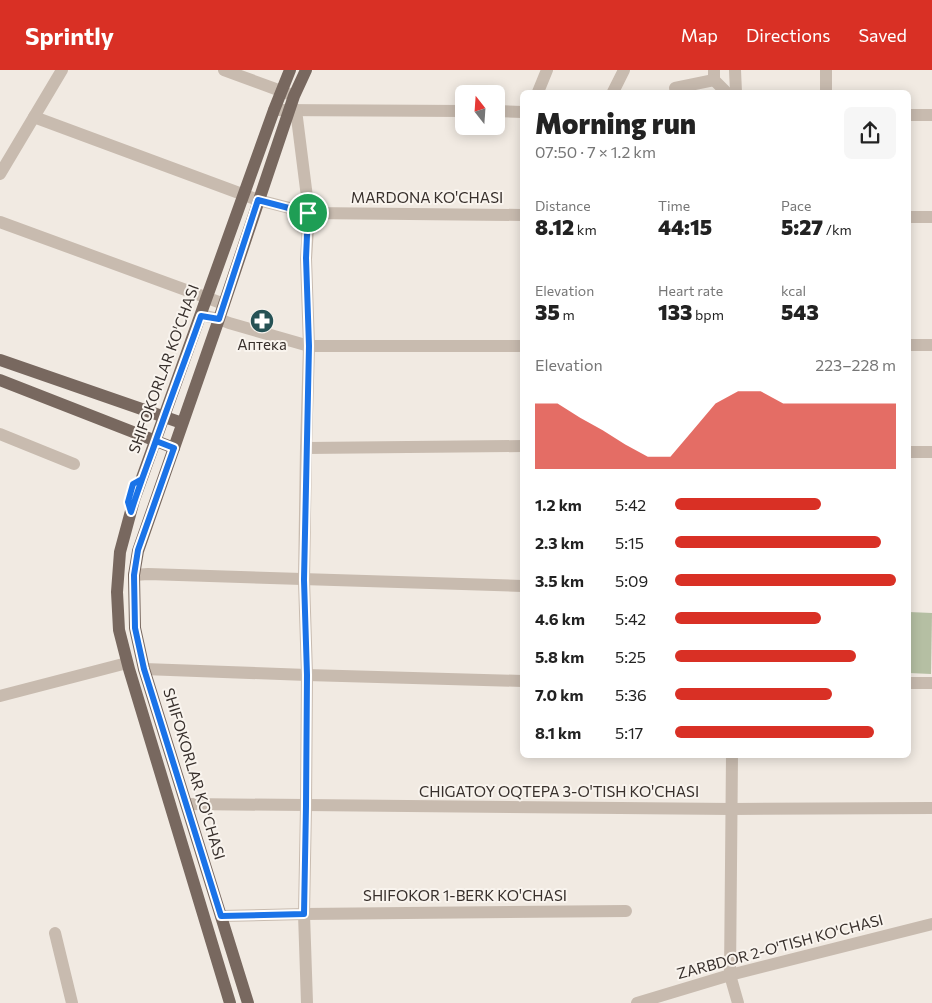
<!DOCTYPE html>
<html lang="en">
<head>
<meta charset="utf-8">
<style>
  body { margin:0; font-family:Commissioner,sans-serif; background:#f6f6f6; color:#222; height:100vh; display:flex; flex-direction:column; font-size:19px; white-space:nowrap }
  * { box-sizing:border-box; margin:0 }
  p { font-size:16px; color:#767676 }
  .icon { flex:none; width:28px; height:28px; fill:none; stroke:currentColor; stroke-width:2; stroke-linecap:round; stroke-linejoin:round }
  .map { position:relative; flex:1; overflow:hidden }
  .details { position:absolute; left:520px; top:20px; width:391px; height:668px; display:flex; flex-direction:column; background:#fff; border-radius:8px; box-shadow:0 2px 12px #0003 }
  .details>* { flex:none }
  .needle { width:32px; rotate:343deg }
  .buttons { position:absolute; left:455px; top:15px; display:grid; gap:10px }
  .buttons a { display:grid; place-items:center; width:50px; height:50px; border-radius:8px; background:#fff; box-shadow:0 2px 12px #0003; font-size:25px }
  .pin { position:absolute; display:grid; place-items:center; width:42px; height:42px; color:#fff; margin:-21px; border:2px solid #fff; border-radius:50%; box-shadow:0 1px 5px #0007 }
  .round { display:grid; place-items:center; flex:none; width:52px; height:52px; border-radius:8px; background:#f6f6f6 }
  .overview { display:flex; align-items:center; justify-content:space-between; height:85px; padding:0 15px }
  h1 { font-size:28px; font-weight:800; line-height:38px }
  .metrics { display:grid; grid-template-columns:repeat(3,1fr); gap:8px; height:85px; padding:5px 15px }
  .metrics div { display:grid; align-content:center }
  .metrics b { font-size:21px; font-weight:800 }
  .metrics small { font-size:14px; font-weight:400 }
  .metrics p { font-size:14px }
  .chart { height:140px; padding:10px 15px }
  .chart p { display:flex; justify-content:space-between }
  .chart svg { width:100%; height:90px; margin-top:5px; fill:#d93025; opacity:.7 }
  ul { padding:0 15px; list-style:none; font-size:16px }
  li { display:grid; grid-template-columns:80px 60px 1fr; align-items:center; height:38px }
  li i { height:12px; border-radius:6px; background:#d93025 }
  header { display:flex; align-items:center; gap:30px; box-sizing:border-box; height:70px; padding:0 25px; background:#d93025; color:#fff }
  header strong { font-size:24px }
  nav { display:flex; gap:28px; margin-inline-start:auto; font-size:18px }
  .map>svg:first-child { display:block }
</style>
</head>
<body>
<header>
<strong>Sprintly</strong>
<nav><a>Map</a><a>Directions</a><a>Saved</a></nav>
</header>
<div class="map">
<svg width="932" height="933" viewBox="0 0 932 933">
  <rect width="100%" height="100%" fill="#f1eae2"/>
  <!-- green -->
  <polygon fill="#b5bfa3" points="909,542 932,543 931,604 909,603"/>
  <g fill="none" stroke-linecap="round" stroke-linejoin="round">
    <!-- minor -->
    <g stroke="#c8bbaf" stroke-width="12">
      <polyline points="224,0 292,25"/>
      <polyline points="714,0 714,10 726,22"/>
      <polyline points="735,0 736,22"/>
      <polyline points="675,18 714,10"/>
      <polyline points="538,22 547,0"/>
      <polyline points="613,22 624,0"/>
      <polyline points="826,22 826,0"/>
      <polyline points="274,40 464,41"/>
      <polyline points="296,40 309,143 306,189 309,276 306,378 304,510 307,605 306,736 304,844 307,933"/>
      <polyline points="496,41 522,42"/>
      <polyline points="909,45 932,45"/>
      <polyline points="34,47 258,130 309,143 522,145"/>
      <polyline points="0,104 62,0"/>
      <polyline points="909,147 932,147"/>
      <polyline points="0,152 224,234"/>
      <polyline points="201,245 219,249 229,253 309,276 522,276"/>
      <polyline points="909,275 932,275"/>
      <polyline points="0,364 74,394"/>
      <polyline points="306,378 522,376"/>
      <polyline points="909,382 932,382"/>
      <polyline points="134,505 148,504 522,516"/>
      <polyline points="144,599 307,605 522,611"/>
      <polyline points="909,613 932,613"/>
      <polyline points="0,626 127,593"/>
      <polyline points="732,685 730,905 738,933"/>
      <polyline points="186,734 732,739 932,738"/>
      <polyline points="221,846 304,844 626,841"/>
      <polyline points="55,863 72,933"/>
      <polyline points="637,933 730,905 932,854"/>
    </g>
    <!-- major -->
    <g stroke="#78685f" stroke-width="12">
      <polyline points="0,290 182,353"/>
      <polyline points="0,310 174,378"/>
      <polyline points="230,933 129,599 119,560 117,522 120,482 134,430 274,40 290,0"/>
      <polyline points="248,933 144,599 135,558 134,505 138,481 219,249 294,26 306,0"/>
    </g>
  </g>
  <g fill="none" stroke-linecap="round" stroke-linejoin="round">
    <!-- route casing -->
    <g stroke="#fff" stroke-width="10">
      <path id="route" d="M308,143L258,130L219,249L201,246C186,288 170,330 155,373C147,396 138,419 131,442L128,432L133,414L142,409L156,371L174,378L138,480L134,505L135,558L144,599L221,846L304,844L306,736L307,605L304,510L309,276L306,188L308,143"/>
    </g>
    <!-- route -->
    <use href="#route" stroke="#1a73e8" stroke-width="6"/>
  </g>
  <!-- icons -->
  <defs>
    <g id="pharmacy-disc" transform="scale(1.25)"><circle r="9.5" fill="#265255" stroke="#f9f4ee"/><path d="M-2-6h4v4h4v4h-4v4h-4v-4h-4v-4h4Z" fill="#fff"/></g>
  </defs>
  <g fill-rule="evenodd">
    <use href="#pharmacy-disc" x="262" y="251"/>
  </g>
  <g text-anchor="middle" stroke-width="4" stroke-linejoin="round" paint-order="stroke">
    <!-- street labels -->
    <g font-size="15" fill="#38302c" stroke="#f9f4ee">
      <text x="427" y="133">MARDONA KO'CHASI</text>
      <text transform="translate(164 299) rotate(-70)" y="5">SHIFOKORLAR KO'CHASI</text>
      <text transform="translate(194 704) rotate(73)" y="5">SHIFOKORLAR KO'CHASI</text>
      <text x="559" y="727">CHIGATOY OQTEPA 3-O'TISH KO'CHASI</text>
      <text x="465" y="831">SHIFOKOR 1-BERK KO'CHASI</text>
      <text transform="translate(780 877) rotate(-15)" y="5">ZARBDOR 2-O'TISH KO'CHASI</text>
    </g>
    <!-- poi labels -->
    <g font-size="15" fill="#38302c" stroke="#f9f4ee">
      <text x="262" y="280">Аптека</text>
    </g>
  </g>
</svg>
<div class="buttons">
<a><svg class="needle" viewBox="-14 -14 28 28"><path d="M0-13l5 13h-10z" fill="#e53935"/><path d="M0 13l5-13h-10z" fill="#767676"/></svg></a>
</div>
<div class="pin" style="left:308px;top:143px;background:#1e9e55"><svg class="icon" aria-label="arrive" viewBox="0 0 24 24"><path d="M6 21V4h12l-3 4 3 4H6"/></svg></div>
<section class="details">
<div class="overview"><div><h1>Morning run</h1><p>07:50 · 7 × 1.2 km</p></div><a class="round"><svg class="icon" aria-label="share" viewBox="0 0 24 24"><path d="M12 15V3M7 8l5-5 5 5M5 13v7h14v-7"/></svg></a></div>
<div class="metrics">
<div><p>Distance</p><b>8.12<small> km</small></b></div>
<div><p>Time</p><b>44:15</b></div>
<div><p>Pace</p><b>5:27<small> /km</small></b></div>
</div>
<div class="metrics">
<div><p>Elevation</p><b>35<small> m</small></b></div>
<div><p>Heart rate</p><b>133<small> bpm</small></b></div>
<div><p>kcal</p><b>543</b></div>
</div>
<div class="chart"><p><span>Elevation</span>223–228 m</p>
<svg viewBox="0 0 160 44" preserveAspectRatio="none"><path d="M0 44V12L10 12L20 19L30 25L40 32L50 38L60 38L70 25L80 12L90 6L100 6L110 12L120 12L130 12L140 12L150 12L160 12V44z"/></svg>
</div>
<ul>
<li><b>1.2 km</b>5:42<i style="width:66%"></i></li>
<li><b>2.3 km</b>5:15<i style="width:93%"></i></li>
<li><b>3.5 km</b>5:09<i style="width:100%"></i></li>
<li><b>4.6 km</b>5:42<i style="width:66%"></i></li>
<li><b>5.8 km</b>5:25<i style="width:82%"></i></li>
<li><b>7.0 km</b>5:36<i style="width:71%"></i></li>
<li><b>8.1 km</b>5:17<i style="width:90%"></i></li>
</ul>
</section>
</div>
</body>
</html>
